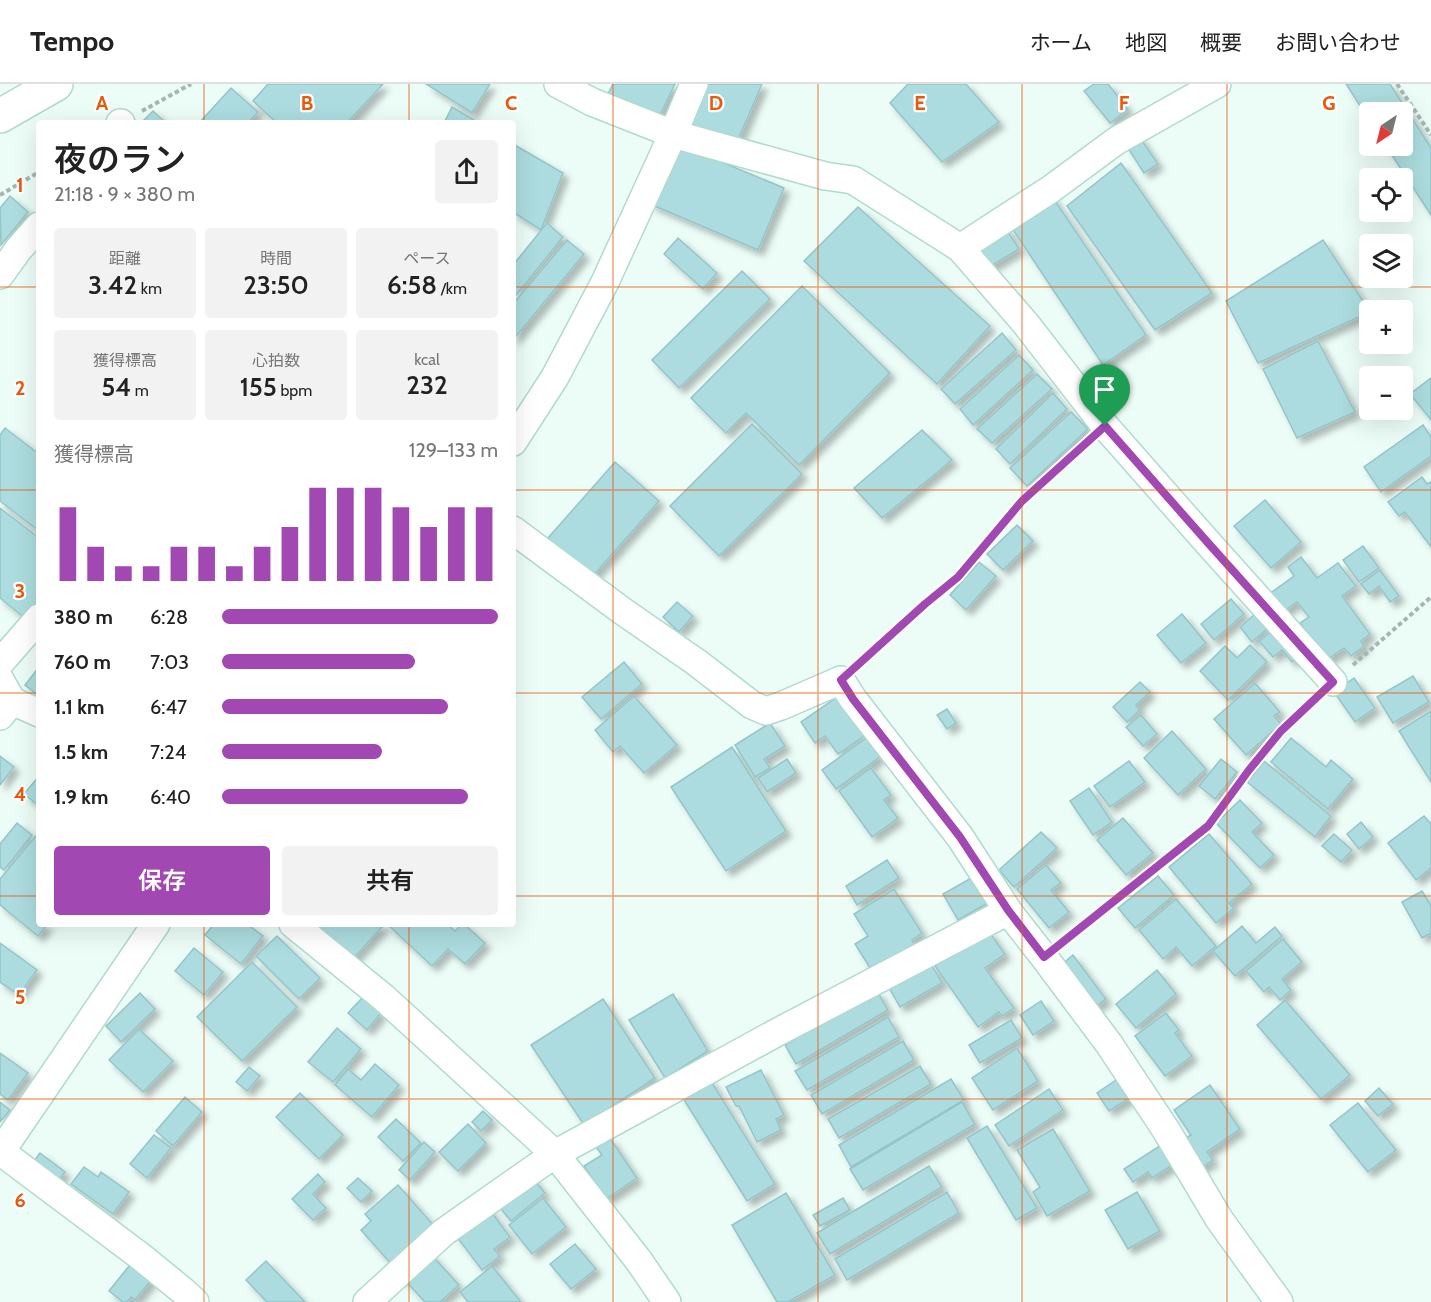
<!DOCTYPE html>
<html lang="ja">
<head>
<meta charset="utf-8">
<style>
  body { margin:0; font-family:Cabin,"Noto Sans JP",sans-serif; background:#f2f2f2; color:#222; height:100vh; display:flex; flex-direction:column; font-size:22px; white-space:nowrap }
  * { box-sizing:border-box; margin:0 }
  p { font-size:20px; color:#767676 }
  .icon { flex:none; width:33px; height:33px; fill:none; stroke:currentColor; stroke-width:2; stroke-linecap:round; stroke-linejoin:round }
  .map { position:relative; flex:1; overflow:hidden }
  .panel { position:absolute; left:36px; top:36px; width:480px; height:807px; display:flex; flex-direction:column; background:#fff; border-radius:6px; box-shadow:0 6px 24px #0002 }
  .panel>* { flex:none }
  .needle { width:39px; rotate:215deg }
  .controls { position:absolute; left:1359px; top:18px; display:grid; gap:12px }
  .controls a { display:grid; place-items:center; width:54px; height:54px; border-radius:6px; background:#fff; box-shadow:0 6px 24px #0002; font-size:30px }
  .pin { position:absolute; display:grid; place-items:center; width:51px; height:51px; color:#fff; margin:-62px -26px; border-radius:50% 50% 50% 0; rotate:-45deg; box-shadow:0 0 6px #0007 }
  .pin .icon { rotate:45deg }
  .round { display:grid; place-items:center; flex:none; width:63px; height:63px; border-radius:6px; background:#f2f2f2 }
  .headline { display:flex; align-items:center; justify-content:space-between; height:102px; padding:0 18px }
  h1 { font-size:33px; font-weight:600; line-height:45px }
  .metrics { display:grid; grid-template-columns:repeat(3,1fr); gap:9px; height:102px; padding:6px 18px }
  .metrics div { display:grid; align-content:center; border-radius:6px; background:#f2f2f2; text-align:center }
  .metrics b { font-size:26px; font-weight:600 }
  .metrics small { font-size:16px; font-weight:400 }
  .metrics p { font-size:16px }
  .chart { height:168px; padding:12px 18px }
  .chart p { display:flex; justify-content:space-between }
  .chart svg { width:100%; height:108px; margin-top:6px; stroke:#a148b3; stroke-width:6 }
  .button { display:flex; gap:12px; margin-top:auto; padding:12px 18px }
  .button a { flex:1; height:69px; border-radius:6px; background:#a148b3; color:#fff; font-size:24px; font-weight:600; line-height:69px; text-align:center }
  .button a+a { background:#f2f2f2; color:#222 }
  ul { padding:0 18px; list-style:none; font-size:20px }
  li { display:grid; grid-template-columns:96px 72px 1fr; align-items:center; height:45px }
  li i { height:15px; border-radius:8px; background:#a148b3 }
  header { display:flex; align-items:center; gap:36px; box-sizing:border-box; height:84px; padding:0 30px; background:#fff; border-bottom:2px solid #e0e0e0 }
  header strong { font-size:28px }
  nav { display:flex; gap:33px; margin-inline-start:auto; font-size:21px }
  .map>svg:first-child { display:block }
</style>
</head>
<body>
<header>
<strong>Tempo</strong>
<nav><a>ホーム</a><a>地図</a><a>概要</a><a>お問い合わせ</a></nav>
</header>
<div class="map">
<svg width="1431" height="1218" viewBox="0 0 1431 1218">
  <defs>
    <filter id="shadow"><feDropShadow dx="5.5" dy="5.5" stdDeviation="3" flood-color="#0004"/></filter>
  </defs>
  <rect width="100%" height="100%" fill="#ecfdf7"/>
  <!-- building -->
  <g fill="#acdcdf" stroke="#95c4c7" stroke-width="1.5" filter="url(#shadow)">
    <polygon points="268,0 383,0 347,39 277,39 253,17"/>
    <polygon points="426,0 490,0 472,29"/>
    <polygon points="613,0 675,0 654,43 606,14"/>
    <polygon points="704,0 762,0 732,70 684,49"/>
    <polygon points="908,0 966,0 999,38 942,78 890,19"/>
    <polygon points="1094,0 1108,0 1128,25 1110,39 1084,7"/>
    <polygon points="1346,0 1390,0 1431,64 1431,131 1386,62 1402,62 1402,28 1370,28 1370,37"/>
    <polygon points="231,4 258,28 248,39 199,39"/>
    <polygon points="452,23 479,39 444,39"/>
    <polygon points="153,27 166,39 141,39"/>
    <polygon points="1139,52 1158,80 1144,89 1126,61"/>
    <polygon points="676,59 784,104 758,166 650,120"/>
    <polygon points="513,60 563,89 541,146 513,128"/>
    <polygon points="1121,79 1212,209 1155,246 1067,122"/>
    <polygon points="1051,111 1146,251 1103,281 1010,141"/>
    <polygon points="10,112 28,128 1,161 0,124"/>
    <polygon points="858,123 990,242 937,300 804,177"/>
    <polygon points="547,139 563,153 513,215 513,181"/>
    <polygon points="1005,143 1019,165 986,185 973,164"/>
    <polygon points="678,154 717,189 703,205 664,170"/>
    <polygon points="567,156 584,170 513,256 513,220"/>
    <polygon points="1323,156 1370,228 1258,279 1226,217"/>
    <polygon points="742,187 770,215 679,304 652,276"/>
    <polygon points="802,202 890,289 799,381 746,329 726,349 691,314"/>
    <polygon points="1002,249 1016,266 955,320 941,305"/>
    <polygon points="1318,257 1355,328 1297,354 1263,285"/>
    <polygon points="1019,271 1033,286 973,341 960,325"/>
    <polygon points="1037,290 1052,305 992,359 977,345"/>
    <polygon points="1431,294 1431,336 1410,310"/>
    <polygon points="1053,309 1067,325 1010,380 996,365"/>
    <polygon points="1071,328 1088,345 1027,402 1010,384"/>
    <polygon points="752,340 802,390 719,472 670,422"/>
    <polygon points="1423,341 1431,353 1431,372 1381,408 1364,383"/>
    <polygon points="5,344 39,370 39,447 0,417 0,351"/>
    <polygon points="922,346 952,376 882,434 854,404"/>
    <polygon points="615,378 659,417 592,493 548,454"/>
    <polygon points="1422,393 1427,400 1431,398 1431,463 1405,428 1399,432 1388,418"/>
    <polygon points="1265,416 1301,458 1271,484 1234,442"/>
    <polygon points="0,424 39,454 39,516 25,534 0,514"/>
    <polygon points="1017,441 1033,457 1003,486 987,470"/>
    <polygon points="1363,462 1379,484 1359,498 1343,476"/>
    <polygon points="1301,473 1317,494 1338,479 1356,502 1342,512 1370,550 1361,557 1364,562 1351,572 1344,564 1327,576 1300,539 1309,533 1297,518 1282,529 1268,511 1294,492 1288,483"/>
    <polygon points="979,478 996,492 966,526 950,511"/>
    <polygon points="1380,486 1399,512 1390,518 1379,502 1369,510 1361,500"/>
    <polygon points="1231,515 1244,530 1214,556 1201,540"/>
    <polygon points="677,518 693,532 679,548 663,533"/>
    <polygon points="1256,529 1268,544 1252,558 1240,543"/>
    <polygon points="1182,530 1206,559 1181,579 1157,551"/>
    <polygon points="1275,544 1299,572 1292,578 1282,566 1273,573 1259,557"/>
    <polygon points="1250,561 1267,578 1228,616 1200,587 1225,562 1237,574"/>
    <polygon points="624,578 642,600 601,635 582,613"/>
    <polygon points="39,583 39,612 25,601"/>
    <polygon points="1413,592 1429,618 1393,639 1377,613"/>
    <polygon points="1354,594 1375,624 1355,638 1334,608"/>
    <polygon points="1140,598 1150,608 1136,621 1140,626 1127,638 1113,623"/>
    <polygon points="1255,599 1280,628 1274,632 1281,640 1246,671 1214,635"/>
    <polygon points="634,612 677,661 644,689 620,662 613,668 595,646"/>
    <polygon points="837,613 864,652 838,670 825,652 815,659 801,638"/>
    <polygon points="947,625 956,639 947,645 937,631"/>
    <polygon points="1431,627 1431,698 1399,647"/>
    <polygon points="1141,631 1157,650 1143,662 1126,643"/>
    <polygon points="770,639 785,662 764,675 770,684 755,693 735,661"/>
    <polygon points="1172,647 1206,685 1178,711 1144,674"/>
    <polygon points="866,654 880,673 836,705 822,686"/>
    <polygon points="1291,654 1326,683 1331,676 1353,695 1328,725 1271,678"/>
    <polygon points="732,663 786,747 726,787 671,703"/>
    <polygon points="0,672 14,683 0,701"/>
    <polygon points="787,675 796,689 767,708 758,694"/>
    <polygon points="1221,675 1237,688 1215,715 1199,702"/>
    <polygon points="1129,677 1145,698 1110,723 1094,702"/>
    <polygon points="1264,677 1331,732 1315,753 1247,698"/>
    <polygon points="871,684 891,711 884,716 898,734 872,753 839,707"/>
    <polygon points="39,692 39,722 24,710"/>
    <polygon points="1089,704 1112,738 1093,751 1070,717"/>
    <polygon points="1240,716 1262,739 1252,748 1274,771 1260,784 1216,739"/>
    <polygon points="1424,732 1431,740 1431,784 1416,796 1388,759"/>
    <polygon points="1123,734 1153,769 1126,791 1097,756"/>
    <polygon points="1361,738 1373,753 1359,765 1347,750"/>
    <polygon points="17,739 32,751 4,786 0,783 0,760"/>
    <polygon points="39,748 39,840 48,840 38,852 0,821 0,795"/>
    <polygon points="1041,748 1057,764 1014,803 999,786"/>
    <polygon points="1209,750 1252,800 1229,819 1234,824 1216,839 1169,783"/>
    <polygon points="1334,750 1352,766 1341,778 1322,762"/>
    <polygon points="887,776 899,794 857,821 846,802"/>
    <polygon points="1046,781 1061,799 1051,806 1069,828 1049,844 1017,805"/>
    <polygon points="1158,792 1174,811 1135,844 1118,824"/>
    <polygon points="973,793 988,819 958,836 943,810"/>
    <polygon points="894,805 922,849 912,856 915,862 872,887 855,860 868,852 854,830"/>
    <polygon points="1422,807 1431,822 1431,849 1422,854 1402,818"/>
    <polygon points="1176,815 1216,862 1192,882 1176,863 1163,875 1139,846"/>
    <polygon points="214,840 247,840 263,852 241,880 205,851"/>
    <polygon points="309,840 385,840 350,878"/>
    <polygon points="387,840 447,840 455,847 462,840 464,840 485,859 465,880 448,865 432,882"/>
    <polygon points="1242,842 1256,859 1275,843 1282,852 1235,892 1213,867"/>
    <polygon points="988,846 1005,870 985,884 1014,924 1002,932 999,928 978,943 935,882"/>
    <polygon points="277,852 320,894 299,915 256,872"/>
    <polygon points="1283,855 1302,878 1282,895 1291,906 1280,916 1269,903 1264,908 1246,887"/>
    <polygon points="0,859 37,886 19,911 0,898"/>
    <polygon points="194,864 223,888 204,911 175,887"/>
    <polygon points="1073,871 1106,915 1094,924 1061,881"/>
    <polygon points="252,878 297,923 242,977 197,933"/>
    <polygon points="930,878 942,899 900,923 888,902"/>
    <polygon points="1157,886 1176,910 1136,944 1116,920"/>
    <polygon points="877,907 888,926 796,980 785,961"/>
    <polygon points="140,909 155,925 121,958 106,942"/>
    <polygon points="673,910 708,967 665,994 629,936"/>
    <polygon points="363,913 381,929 367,946 348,929"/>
    <polygon points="603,915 655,994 584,1041 531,961"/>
    <polygon points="1285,916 1350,991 1321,1015 1257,941"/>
    <polygon points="1041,917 1054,937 1033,951 1020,931"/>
    <polygon points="1166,929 1179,946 1175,949 1192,972 1165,992 1135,952"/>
    <polygon points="888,933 899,953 807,1006 795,987"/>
    <polygon points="1011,936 1022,954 980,979 969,961"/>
    <polygon points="337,944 361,965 333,998 308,978"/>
    <polygon points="139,945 173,977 143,1008 109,976"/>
    <polygon points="903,957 914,976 822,1030 811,1011"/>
    <polygon points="1017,964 1038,997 993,1026 972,994"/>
    <polygon points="0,969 28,989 8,1016 0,1010"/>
    <polygon points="375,980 399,1001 372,1033 335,1001 348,985 361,996"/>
    <polygon points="920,982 931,1000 839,1054 828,1035"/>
    <polygon points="249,983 260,992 247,1007 236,998"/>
    <polygon points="761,986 784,1031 776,1035 781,1046 757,1058 739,1022 736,1022 726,1003"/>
    <polygon points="709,994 775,1100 747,1117 681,1011"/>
    <polygon points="1119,994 1131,1013 1109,1027 1097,1009"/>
    <polygon points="951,995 964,1016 851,1083 839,1061"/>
    <polygon points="1210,1001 1240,1045 1207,1068 1213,1076 1198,1086 1179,1058 1191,1051 1174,1026"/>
    <polygon points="1379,1004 1393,1020 1378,1032 1365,1017"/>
    <polygon points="1049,1005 1063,1026 1009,1062 995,1041"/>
    <polygon points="300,1009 343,1051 319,1075 276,1033"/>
    <polygon points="185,1013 202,1028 173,1062 156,1047"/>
    <polygon points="0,1018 10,1026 0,1038"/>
    <polygon points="962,1018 975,1040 863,1106 850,1085"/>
    <polygon points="1358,1019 1396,1066 1368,1088 1330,1041"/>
    <polygon points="483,1027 492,1036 481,1047 472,1038"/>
    <polygon points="396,1035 421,1059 403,1077 378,1053"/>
    <polygon points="468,1040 486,1059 458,1087 439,1068"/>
    <polygon points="987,1042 1037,1124 1016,1136 967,1054"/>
    <polygon points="1053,1045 1090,1107 1047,1132 1033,1108 1040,1103 1017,1066"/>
    <polygon points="154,1051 171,1064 147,1094 130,1080"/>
    <polygon points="610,1054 637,1094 606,1115 584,1082 602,1071 596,1063"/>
    <polygon points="424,1058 435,1068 410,1096 399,1086"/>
    <polygon points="1161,1061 1174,1080 1152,1094 1148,1088 1133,1098 1124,1085"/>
    <polygon points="40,1069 65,1088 56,1100 31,1081"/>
    <polygon points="929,1082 942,1103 830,1170 817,1149"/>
    <polygon points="84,1083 98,1093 101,1088 129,1108 113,1130 71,1100"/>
    <polygon points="318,1090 325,1098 313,1110 326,1124 313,1136 292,1115"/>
    <polygon points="531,1092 545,1109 511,1137 497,1120"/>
    <polygon points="358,1094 372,1107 361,1118 347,1104"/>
    <polygon points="398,1101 435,1143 392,1181 361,1146 371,1137 365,1130"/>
    <polygon points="947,1108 959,1129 847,1196 835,1175"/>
    <polygon points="1137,1108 1160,1147 1128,1165 1105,1126"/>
    <polygon points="786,1109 835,1191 788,1218 777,1218 732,1141"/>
    <polygon points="543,1114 566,1143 532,1170 509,1141"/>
    <polygon points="843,1114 850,1126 820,1142 813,1131"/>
    <polygon points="487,1122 510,1153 494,1165 500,1172 482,1186 453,1148"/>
    <polygon points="575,1160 596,1185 571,1205 550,1180"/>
    <polygon points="428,1167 459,1201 440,1218 425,1218 401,1192"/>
    <polygon points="133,1177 153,1194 135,1216 131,1213 127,1218 123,1218 109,1207"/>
    <polygon points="266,1177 305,1218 267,1218 246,1196"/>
    <polygon points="492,1182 521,1218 468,1218 460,1208"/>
  </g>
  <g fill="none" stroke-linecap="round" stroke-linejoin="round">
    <!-- minor casing -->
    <g stroke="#b0dbcc" stroke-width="30">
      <g id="minor">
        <polyline points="558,0 592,18 673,50 825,92 853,96 960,164 1026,240 1105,342 1209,460 1333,598"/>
        <polyline points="120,39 121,39"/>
        <polyline points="960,164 1051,105 1116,57 1217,0"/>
        <polyline points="0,191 18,166 39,142"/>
        <polyline points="513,358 555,293 605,198 673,50 694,0"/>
        <polyline points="513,446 621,526 696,578 752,621 766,627 781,622 841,596 853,615 960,753 1008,827 1044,873 1109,960 1166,1046 1219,1135 1279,1218"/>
        <polyline points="0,579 39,534"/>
        <polyline points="0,596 12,617 0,632"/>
        <polyline points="12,617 39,629"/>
        <polyline points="293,840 384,914 555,1070 639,1177 667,1218"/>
        <polyline points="0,1067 140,1172 183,1207 195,1218"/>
        <polyline points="0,1069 156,840"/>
        <polyline points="367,1218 444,1148 555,1070 774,950 1008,827"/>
      </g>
    </g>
    <!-- secondary casing -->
    <g stroke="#b0dbcc" stroke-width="36">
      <polyline id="secondary" points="0,32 56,0"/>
    </g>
    <!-- path -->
    <g stroke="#a5b6b0" stroke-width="4" stroke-dasharray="4.5 3" stroke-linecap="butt">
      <polyline points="1397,0 1431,51"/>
      <polyline points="142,27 191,0"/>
      <polyline points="0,111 39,88"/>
      <polyline points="859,579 925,520 959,493 1022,417 1086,359"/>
      <polyline points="1353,581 1431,513"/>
      <polyline points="1063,857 1208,742 1249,686 1281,647 1316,615"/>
    </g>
    <!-- minor -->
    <use href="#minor" stroke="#fff" stroke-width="27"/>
    <!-- secondary -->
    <use href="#secondary" stroke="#fff" stroke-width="33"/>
  </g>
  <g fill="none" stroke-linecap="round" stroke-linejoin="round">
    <!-- route casing -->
    <g stroke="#fff" stroke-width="12">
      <polygon id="route" points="1105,342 1209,460 1333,598 1281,647 1249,686 1208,742 1044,873 1008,826 960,753 853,615 841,596 925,520 958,493 1022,417"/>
    </g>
    <!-- route -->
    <use href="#route" stroke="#a148b3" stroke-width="8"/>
  </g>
  <!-- grid -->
  <path fill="none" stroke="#e8590c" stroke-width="1.5" stroke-opacity="0.55" d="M204,0V39M409,0V39M613,0V1218M818,0V1218M1022,0V1218M1227,0V1218M0,203H39M513,203H1431M0,406H39M513,406H1431M0,609H39M513,609H1431M0,812H39M513,812H1431M204,840V1218M409,840V1218M0,1015H1431"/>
  <g font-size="20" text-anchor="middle" font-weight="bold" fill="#e8590c" stroke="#fff" stroke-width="4.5" stroke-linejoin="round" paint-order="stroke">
    <text x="102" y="26">A</text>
    <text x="307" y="26">B</text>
    <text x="511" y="26">C</text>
    <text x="716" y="26">D</text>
    <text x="920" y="26">E</text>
    <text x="1124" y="26">F</text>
    <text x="1329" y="26">G</text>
    <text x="20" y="108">1</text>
    <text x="20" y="311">2</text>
    <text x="20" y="514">3</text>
    <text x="20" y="717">4</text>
    <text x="20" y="920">5</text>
    <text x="20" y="1123">6</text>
  </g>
</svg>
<div class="controls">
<a><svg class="needle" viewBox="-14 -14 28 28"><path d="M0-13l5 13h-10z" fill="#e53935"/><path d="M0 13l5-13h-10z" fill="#767676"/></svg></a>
<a><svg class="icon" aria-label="locate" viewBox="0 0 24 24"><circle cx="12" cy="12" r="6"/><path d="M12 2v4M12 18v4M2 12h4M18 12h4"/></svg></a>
<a><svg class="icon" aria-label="layers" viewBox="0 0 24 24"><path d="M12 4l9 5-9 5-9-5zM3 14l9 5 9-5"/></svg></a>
<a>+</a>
<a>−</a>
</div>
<div class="pin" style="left:1105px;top:342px;background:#1e9e55"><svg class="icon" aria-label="arrive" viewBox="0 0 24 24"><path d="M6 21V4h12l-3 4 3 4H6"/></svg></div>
<section class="panel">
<div class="headline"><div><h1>夜のラン</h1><p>21:18 · 9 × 380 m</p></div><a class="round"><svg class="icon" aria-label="share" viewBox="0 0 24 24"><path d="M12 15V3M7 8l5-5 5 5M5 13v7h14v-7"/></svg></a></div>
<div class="metrics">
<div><p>距離</p><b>3.42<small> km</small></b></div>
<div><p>時間</p><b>23:50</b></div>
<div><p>ペース</p><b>6:58<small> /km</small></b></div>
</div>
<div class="metrics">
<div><p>獲得標高</p><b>54<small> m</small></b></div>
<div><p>心拍数</p><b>155<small> bpm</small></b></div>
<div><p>kcal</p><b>232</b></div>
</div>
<div class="chart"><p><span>獲得標高</span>129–133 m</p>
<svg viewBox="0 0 160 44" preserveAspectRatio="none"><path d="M5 44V14M15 44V30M25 44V38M35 44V38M45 44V30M55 44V30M65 44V38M75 44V30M85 44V22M95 44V6M105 44V6M115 44V6M125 44V14M135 44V22M145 44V14M155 44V14"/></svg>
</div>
<ul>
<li><b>380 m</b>6:28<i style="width:100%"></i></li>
<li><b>760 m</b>7:03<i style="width:70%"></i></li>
<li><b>1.1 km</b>6:47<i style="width:82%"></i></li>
<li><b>1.5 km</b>7:24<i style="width:58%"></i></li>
<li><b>1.9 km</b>6:40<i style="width:89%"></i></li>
</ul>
<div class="button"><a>保存</a><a>共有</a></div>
</section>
</div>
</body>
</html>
